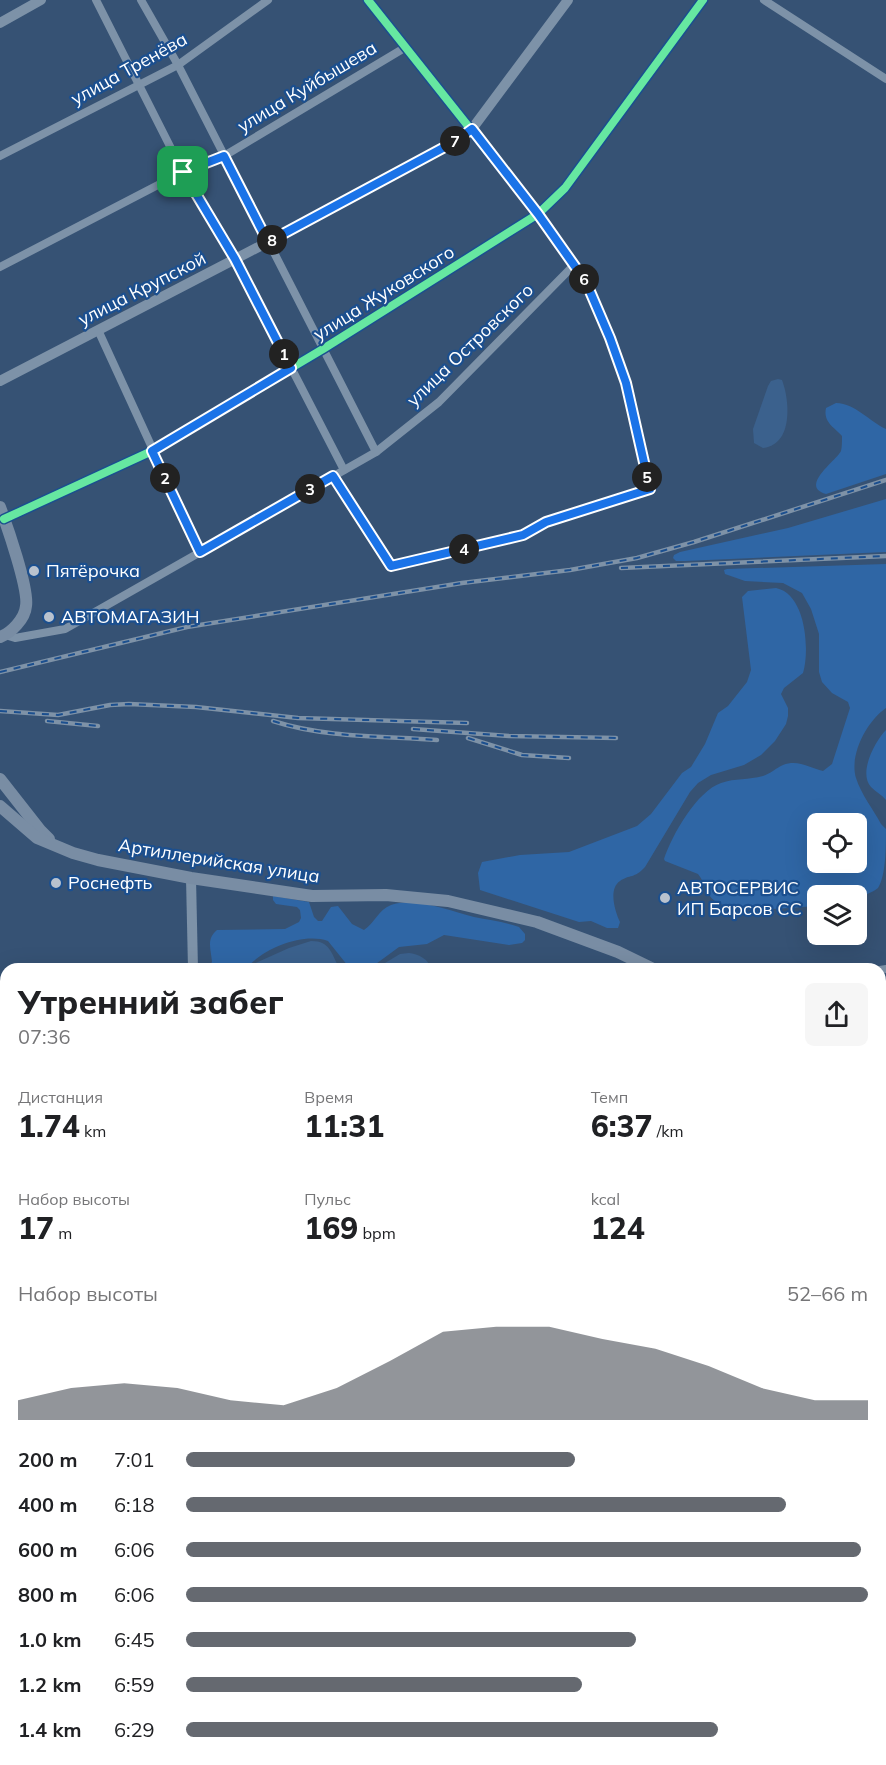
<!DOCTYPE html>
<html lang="ru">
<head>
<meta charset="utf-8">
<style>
  body { margin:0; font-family:Mulish,sans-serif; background:#f6f6f6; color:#202124; height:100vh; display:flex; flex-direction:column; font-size:22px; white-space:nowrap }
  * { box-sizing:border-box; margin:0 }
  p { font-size:20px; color:#757577 }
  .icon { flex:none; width:33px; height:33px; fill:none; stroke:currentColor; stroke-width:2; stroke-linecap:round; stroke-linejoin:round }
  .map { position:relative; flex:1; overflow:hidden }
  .sheet { position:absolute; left:0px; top:963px; width:886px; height:802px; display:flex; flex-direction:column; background:#fff; border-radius:18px 18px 0 0; box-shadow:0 6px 24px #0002 }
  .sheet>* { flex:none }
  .buttons { position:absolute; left:807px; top:813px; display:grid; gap:12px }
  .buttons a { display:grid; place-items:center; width:60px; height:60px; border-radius:9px; background:#fff; box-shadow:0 6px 24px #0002; font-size:30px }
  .pin { position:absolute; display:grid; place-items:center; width:51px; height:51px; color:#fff; margin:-26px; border-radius:12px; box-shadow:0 3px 9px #0006 }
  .km { position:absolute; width:30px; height:30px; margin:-15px; border-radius:50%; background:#222; color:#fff; font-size:16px; line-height:30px; text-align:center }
  .round { display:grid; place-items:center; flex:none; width:63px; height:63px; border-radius:9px; background:#f6f6f6 }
  .summary { display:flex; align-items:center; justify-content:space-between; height:102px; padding:0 18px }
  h1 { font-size:33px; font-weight:800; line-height:45px }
  .metrics { display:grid; grid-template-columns:repeat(3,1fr); gap:9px; height:102px; padding:6px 18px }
  .metrics div { display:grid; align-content:center }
  .metrics b { font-size:30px; font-weight:800 }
  .metrics small { font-size:16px; font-weight:400 }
  .metrics p { font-size:16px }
  .chart { height:168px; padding:12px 18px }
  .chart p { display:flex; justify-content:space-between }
  .chart svg { width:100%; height:108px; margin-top:6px; fill:#656970; opacity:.7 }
  ul { padding:0 18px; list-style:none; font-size:20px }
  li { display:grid; grid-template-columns:96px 72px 1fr; align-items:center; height:45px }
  li i { height:15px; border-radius:8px; background:#656970 }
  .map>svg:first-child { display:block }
</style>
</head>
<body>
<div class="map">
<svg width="886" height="1765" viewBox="0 0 886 1765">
  <rect width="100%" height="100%" fill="#365274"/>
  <!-- green -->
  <g fill="#2f66a5" fill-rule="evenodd">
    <path d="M836,403C856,404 869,421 886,429V474L826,494C799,486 836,461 841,451C842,447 842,441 842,436C834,427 823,422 826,408Z"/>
    <polygon points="886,499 886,552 685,561 676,561 673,558 674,555 680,552 788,528"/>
    <path d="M886,564V708C867,721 849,755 856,778C861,794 873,809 881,824L886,829C886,846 886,876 878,888C872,893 864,895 857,898L856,896H818L817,906C793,907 735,915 715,901C706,895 705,882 698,874L665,861L664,859C672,835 697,791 721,783C735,778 749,780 763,776C770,774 776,768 783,765C798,759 810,768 823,771L832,764L850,708L848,702L832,693L822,682L819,672V634L811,609L802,593L783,583L745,581L725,574L724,570L727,569ZM818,824H856V862H818Z"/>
    <path d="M776,588C806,594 810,650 803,673L784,688L781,694L788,708V716L786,724L775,741L761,755L744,765L711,775L698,783L690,792L645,867C634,879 630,874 620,881C608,889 615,912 620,922L618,928H607L591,921L579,922L480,890L478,873L482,862L520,855L569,852L637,826L651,814L682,773L691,767L705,744L718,713L728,706L747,682L751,670L742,597L748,591Z"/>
    <path d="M886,730V800C882,795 876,792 871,787C858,773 875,741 886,730Z"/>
    <path d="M273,896L309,902L314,917L318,921H322L331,907L338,906L352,924L364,930C375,923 378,910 391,905C415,896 450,911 474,917C489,920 505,922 519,927L525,934V940L522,943L509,945L444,935L427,944L399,947L369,969H353L348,966L328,941C302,932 262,949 246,969H207L212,962C211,949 206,939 217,930L285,929L299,922L301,918L300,910L297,907L276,904L273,900Z"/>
  </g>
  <!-- water -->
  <g fill="#3b618d">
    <path d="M778,379L782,380C790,401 793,445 763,448L754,443L753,429L768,386L771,381Z"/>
    <path d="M311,941C331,941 331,954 340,969H242L289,948Z"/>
    <path d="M409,953C418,954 429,959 431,969H375L400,954Z"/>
  </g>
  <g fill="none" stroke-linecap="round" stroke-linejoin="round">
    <!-- stream -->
    <polyline stroke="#3b618d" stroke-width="2" points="885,1447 886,1449"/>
    <!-- river -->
    <polyline stroke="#3b618d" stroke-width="12" points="0,1073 6,1082"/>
    <!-- minor -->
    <g stroke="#7d92a8" stroke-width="8">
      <polyline points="96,0 183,172 234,259"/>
      <polyline points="141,0 178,65 376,452"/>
      <polyline points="764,0 886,79"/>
      <polyline points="0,156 178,65 268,0"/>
      <polyline points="235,259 344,470"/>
      <polyline points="0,267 183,172 224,156 406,47"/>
      <polyline points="98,330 200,552"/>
      <polyline points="333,476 391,566 523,535 546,522 650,489 626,383 610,338 586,282 538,214 368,0"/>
      <polyline points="4,519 152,451 323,349 538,214 565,188 703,0"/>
      <polyline points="5,635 15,638 65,629 376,452 439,402 573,266"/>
      <polyline points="880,970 886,969"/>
      <polyline points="0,1274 6,1274"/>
      <polyline points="0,1355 6,1355"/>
      <polyline points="0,1445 6,1445"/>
      <polyline points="880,1500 886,1515"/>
      <polyline points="0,1527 6,1526"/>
      <polyline points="0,1599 6,1599"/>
      <polyline points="880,1655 886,1655"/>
    </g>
    <!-- tertiary -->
    <g stroke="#7d92a8" stroke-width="10">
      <polyline points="0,23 41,0"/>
      <polyline points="0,381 268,242 454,142 472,129 568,0"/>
      <polyline points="191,878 193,969"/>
      <polyline points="0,1195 6,1194"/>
      <polyline points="880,1433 886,1426"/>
    </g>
    <!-- secondary -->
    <g stroke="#798da4" stroke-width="12">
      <path d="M0,507C7,526 29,589 26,606C25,619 11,633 0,637"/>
      <polyline points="0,779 40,830 49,839"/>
      <polyline points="0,806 37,838 73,853 98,860 191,878 312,896 386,895 448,901 537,922 618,952 653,969"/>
      <polyline points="880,1114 886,1118"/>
    </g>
    <!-- rail casing -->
    <g stroke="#7e92a7" stroke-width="4.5">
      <g id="rail">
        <polyline points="621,568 886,556"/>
        <polyline points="0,672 187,627 462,583 570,570 637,558 694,542 886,480"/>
        <polyline points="0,711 58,715 110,705 129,704 196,707 298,718 467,723"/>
        <polyline points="47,721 98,726"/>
        <path d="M273,721C325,738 383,736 437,740"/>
        <polyline points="413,729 509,736 616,738"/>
        <polyline points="468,738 522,755 569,758"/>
      </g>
    </g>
    <!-- rail -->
    <use href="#rail" stroke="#1b4f8f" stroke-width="2" stroke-dasharray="7" stroke-linecap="butt"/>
    <!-- cycleway casing -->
    <g stroke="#1b4f8f" stroke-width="11">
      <g id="cycleway">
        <polyline points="333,476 391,566 523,535 546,522 650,489 626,383 610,338 586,282 538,214 368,0"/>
        <polyline points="4,519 152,451 323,349 538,214 565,188 703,0"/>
      </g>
    </g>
    <!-- cycleway -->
    <use href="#cycleway" stroke="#66e7a1" stroke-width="8"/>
  </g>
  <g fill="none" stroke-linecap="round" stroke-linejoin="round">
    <!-- route casing -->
    <g stroke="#fff" stroke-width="12">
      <polygon id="route" points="472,129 538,214 586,282 610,338 626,383 650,489 546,522 523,535 391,566 333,476 200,552 152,451 291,368 235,259 183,172 224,156 268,242 454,142"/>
    </g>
    <!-- route -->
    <use href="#route" stroke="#1a73e8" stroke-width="8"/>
  </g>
  <!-- markers -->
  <g fill="#b9c2ce" stroke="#1b4f8f" stroke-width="2">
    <circle cx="34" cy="571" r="6"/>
    <circle cx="49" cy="617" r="6"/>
    <circle cx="56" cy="883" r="6"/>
    <circle cx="665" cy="898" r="6"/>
  </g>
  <g text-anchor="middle" stroke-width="4.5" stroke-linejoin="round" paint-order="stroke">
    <!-- street labels -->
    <g font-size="18" fill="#fff" stroke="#1b4f8f">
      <text transform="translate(129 69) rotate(-29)" y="6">улица Тренёва</text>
      <text transform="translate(307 87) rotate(-31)" y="6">улица Куйбышева</text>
      <text transform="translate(142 289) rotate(-27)" y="6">улица Крупской</text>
      <text transform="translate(384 293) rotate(-32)" y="6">улица Жуковского</text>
      <text transform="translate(470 345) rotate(-44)" y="6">улица Островского</text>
      <text transform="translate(219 861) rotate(9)" y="6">Артиллерийская улица</text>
    </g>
    <!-- poi labels -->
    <g font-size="18" fill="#fff" stroke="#1b4f8f" text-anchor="start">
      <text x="46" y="577">Пятёрочка</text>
      <text x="61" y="623">АВТОМАГАЗИН</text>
      <text x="68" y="889">Роснефть</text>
      <text x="677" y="894">АВТОСЕРВИС<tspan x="677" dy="21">ИП Барсов СС</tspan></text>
    </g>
  </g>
</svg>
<div class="buttons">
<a><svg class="icon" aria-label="locate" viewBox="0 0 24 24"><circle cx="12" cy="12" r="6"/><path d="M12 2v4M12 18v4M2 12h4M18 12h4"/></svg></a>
<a><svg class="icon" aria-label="layers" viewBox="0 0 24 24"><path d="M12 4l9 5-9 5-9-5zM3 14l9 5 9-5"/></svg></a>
</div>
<div class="pin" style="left:183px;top:172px;background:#1e9e55"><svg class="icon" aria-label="arrive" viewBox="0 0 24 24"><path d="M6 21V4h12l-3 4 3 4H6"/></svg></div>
<b class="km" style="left:284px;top:354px">1</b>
<b class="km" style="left:165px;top:478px">2</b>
<b class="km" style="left:310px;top:489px">3</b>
<b class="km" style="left:464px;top:549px">4</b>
<b class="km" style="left:647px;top:477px">5</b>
<b class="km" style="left:584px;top:279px">6</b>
<b class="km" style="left:455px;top:141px">7</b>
<b class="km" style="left:272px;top:240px">8</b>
<section class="sheet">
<div class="summary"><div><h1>Утренний забег</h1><p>07:36</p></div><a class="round"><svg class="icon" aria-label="share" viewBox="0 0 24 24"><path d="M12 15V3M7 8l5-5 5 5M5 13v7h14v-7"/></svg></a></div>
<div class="metrics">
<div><p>Дистанция</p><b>1.74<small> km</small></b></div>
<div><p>Время</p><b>11:31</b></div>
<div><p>Темп</p><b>6:37<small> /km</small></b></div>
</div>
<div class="metrics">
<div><p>Набор высоты</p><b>17<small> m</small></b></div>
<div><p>Пульс</p><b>169<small> bpm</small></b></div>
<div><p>kcal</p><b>124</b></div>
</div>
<div class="chart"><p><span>Набор высоты</span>52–66 m</p>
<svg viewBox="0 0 160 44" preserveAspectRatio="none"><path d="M0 44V36L10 31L20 29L30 31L40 36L50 38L60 31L70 20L80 8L90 6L100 6L110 11L120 15L130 22L140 31L150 36L160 36V44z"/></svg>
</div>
<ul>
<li><b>200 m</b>7:01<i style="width:57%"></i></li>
<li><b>400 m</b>6:18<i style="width:88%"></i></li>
<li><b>600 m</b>6:06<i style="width:99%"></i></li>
<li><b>800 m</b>6:06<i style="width:100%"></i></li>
<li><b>1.0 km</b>6:45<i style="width:66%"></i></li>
<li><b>1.2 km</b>6:59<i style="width:58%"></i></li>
<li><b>1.4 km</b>6:29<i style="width:78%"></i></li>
</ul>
</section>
</div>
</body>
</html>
